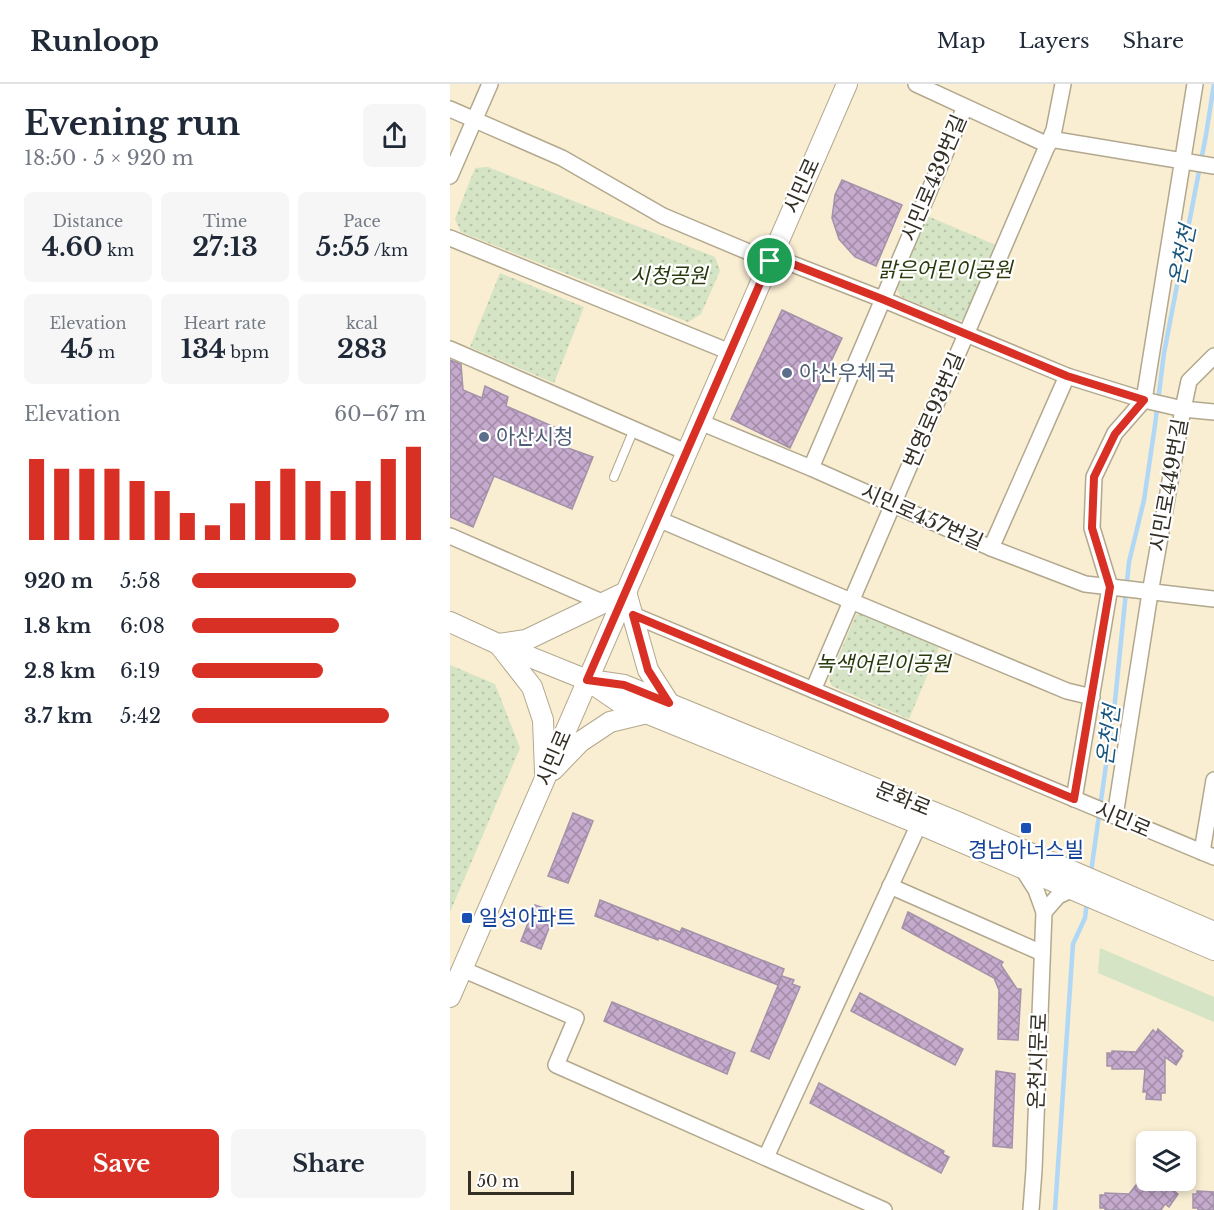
<!DOCTYPE html>
<html lang="en">
<head>
<meta charset="utf-8">
<style>
  body { margin:0; font-family:"Libre Baskerville","Noto Sans KR",serif; background:#f6f6f7; color:#1f2937; height:100vh; display:flex; flex-direction:column; font-size:22px; white-space:nowrap }
  * { box-sizing:border-box; margin:0 }
  p { font-size:20px; color:#747a83 }
  .icon { flex:none; width:33px; height:33px; fill:none; stroke:currentColor; stroke-width:2; stroke-linecap:round; stroke-linejoin:round }
  .map { position:relative; flex:1; overflow:hidden }
  .drawer { display:flex; flex-direction:column; background:#fff; width:450px }
  .drawer>* { flex:none }
  .controls { position:absolute; left:686px; top:1047px; display:grid; gap:12px }
  .controls a { display:grid; place-items:center; width:60px; height:60px; border-radius:9px; background:#fff; box-shadow:0 3px 9px #0003; font-size:30px }
  .scale { position:absolute; left:18px; bottom:15px; width:106px; box-sizing:border-box; padding-left:6px; border:3px solid #342f25; border-top:0; font-size:16px; line-height:21px; white-space:nowrap; color:#342f25; -webkit-text-stroke:4px #fff; paint-order:stroke }
  .pin { position:absolute; display:grid; place-items:center; width:51px; height:51px; color:#fff; margin:-26px; border:3px solid #fff; border-radius:50%; box-shadow:0 2px 6px #0007 }
  .round { display:grid; place-items:center; flex:none; width:63px; height:63px; border-radius:9px; background:#f6f6f7 }
  .headline { display:flex; align-items:center; justify-content:space-between; height:102px; padding:0 24px }
  h1 { font-size:33px; font-weight:700; line-height:45px }
  .stats { display:grid; grid-template-columns:repeat(3,1fr); gap:9px; height:102px; padding:6px 24px }
  .stats div { display:grid; align-content:center; border-radius:9px; background:#f6f6f7; text-align:center }
  .stats b { font-size:26px; font-weight:700 }
  .stats small { font-size:16px; font-weight:400 }
  .stats p { font-size:16px }
  .chart { height:168px; padding:12px 24px }
  .chart p { display:flex; justify-content:space-between }
  .chart svg { width:100%; height:108px; margin-top:6px; stroke:#d93025; stroke-width:6 }
  .button { display:flex; gap:12px; margin-top:auto; padding:12px 24px }
  .button a { flex:1; height:69px; border-radius:9px; background:#d93025; color:#fff; font-size:24px; font-weight:700; line-height:69px; text-align:center }
  .button a+a { background:#f6f6f7; color:#1f2937 }
  ul { padding:0 24px; list-style:none; font-size:20px }
  li { display:grid; grid-template-columns:96px 72px 1fr; align-items:center; height:45px }
  li i { height:15px; border-radius:8px; background:#d93025 }
  header { display:flex; align-items:center; gap:36px; box-sizing:border-box; height:84px; padding:0 30px; background:#fff; border-bottom:2px solid #e0e1e3 }
  header strong { font-size:28px }
  nav { display:flex; gap:33px; margin-inline-start:auto; font-size:21px }
  main { display:flex; flex:1; min-height:0 }
  .map>svg:first-child { display:block }
</style>
</head>
<body>
<header>
<strong>Runloop</strong>
<nav><a>Map</a><a>Layers</a><a>Share</a></nav>
</header>
<main>
<section class="drawer">
<div class="headline"><div><h1>Evening run</h1><p>18:50 · 5 × 920 m</p></div><a class="round"><svg class="icon" aria-label="share" viewBox="0 0 24 24"><path d="M12 15V3M7 8l5-5 5 5M5 13v7h14v-7"/></svg></a></div>
<div class="stats">
<div><p>Distance</p><b>4.60<small> km</small></b></div>
<div><p>Time</p><b>27:13</b></div>
<div><p>Pace</p><b>5:55<small> /km</small></b></div>
</div>
<div class="stats">
<div><p>Elevation</p><b>45<small> m</small></b></div>
<div><p>Heart rate</p><b>134<small> bpm</small></b></div>
<div><p>kcal</p><b>283</b></div>
</div>
<div class="chart"><p><span>Elevation</span>60–67 m</p>
<svg viewBox="0 0 160 44" preserveAspectRatio="none"><path d="M5 44V11M15 44V15M25 44V15M35 44V15M45 44V20M55 44V24M65 44V33M75 44V38M85 44V29M95 44V20M105 44V15M115 44V20M125 44V24M135 44V20M145 44V11M155 44V6"/></svg>
</div>
<ul>
<li><b>920 m</b>5:58<i style="width:70%"></i></li>
<li><b>1.8 km</b>6:08<i style="width:63%"></i></li>
<li><b>2.8 km</b>6:19<i style="width:56%"></i></li>
<li><b>3.7 km</b>5:42<i style="width:84%"></i></li>
</ul>
<div class="button"><a>Save</a><a>Share</a></div>
</section>
<div class="map">
<svg width="764" height="1126" viewBox="0 0 764 1126">
  <defs>
    <pattern id="park-dots" width="8" height="8" patternUnits="userSpaceOnUse" patternTransform="scale(1.5)"><rect width="8" height="8" fill="#d5e4c4"/><path d="M2 2h.1M6 6h.1" fill="none" stroke="#b7c4a8" stroke-width="1.8" stroke-linecap="round"/></pattern>
    <pattern id="building-cross-hatch" width="8" height="8" patternUnits="userSpaceOnUse" patternTransform="scale(1.5)"><rect width="8" height="8" fill="#c5aace"/><path d="M0 0l8 8M0 8l8-8" fill="none" stroke="#a18ba7"/></pattern>
  </defs>
  <rect width="100%" height="100%" fill="#f9edd2"/>
  <!-- grass -->
  <polygon fill="#d5e4c4" points="650,864 764,913 764,938 648,889"/>
  <!-- park -->
  <g fill="url(#park-dots)">
    <polygon points="38,83 265,173 270,187 251,230 238,238 11,148 5,135 25,84"/>
    <polygon points="475,131 548,162 518,233 509,237 450,212 446,201"/>
    <polygon points="50,189 134,223 104,299 20,263"/>
    <polygon points="412,528 490,561 459,635 382,602 379,595 406,531"/>
    <polygon points="0,581 45,600 70,664 0,828"/>
  </g>
  <g fill="none" stroke-linecap="round" stroke-linejoin="round">
    <!-- stream -->
    <g stroke="#b0d7f6" stroke-width="4.5">
      <polyline points="641,788 665,617 679,478 694,416 705,341 714,269 756,51 764,0"/>
      <polyline points="605,1126 623,860 635,834 637,817"/>
    </g>
  </g>
  <!-- building -->
  <g fill="url(#building-cross-hatch)" stroke="#a392a8" stroke-width="1.5">
    <polygon points="392,96 452,121 426,182 405,173 389,155 382,134 385,111"/>
    <polygon points="332,226 392,254 340,364 281,335"/>
    <polygon points="0,276 11,280 13,306 32,314 35,302 58,313 56,322 109,345 115,363 143,373 122,425 44,392 23,443 0,433"/>
    <polygon points="123,729 143,737 118,799 98,792"/>
    <polygon points="150,816 230,848 232,844 334,885 328,901 209,854 208,856 145,832"/>
    <polygon points="85,821 105,828 91,865 71,857"/>
    <polygon points="458,828 553,878 551,881 567,905 571,905 568,956 548,955 549,906 544,894 452,844"/>
    <polygon points="332,892 344,896 342,900 350,903 319,975 301,967"/>
    <polygon points="410,909 513,965 505,981 401,927"/>
    <polygon points="162,918 285,969 277,990 154,937"/>
    <polygon points="708,945 733,967 731,970 732,972 726,981 715,973 715,1009 711,1009 711,1016 696,1015 697,1008 693,1008 695,985 662,985 662,982 657,982 657,969 662,969 662,967 686,968 703,946 706,949"/>
    <polygon points="546,987 565,990 562,1064 543,1062"/>
    <polygon points="369,999 494,1067 493,1070 499,1073 491,1089 360,1019"/>
    <polygon points="690,1096 712,1096 728,1110 719,1123 715,1120 711,1126 655,1126 655,1124 650,1124 650,1111 655,1111 655,1109 679,1110"/>
    <polygon points="747,1107 764,1108 764,1126 748,1126 748,1124 743,1124 743,1110 747,1110"/>
  </g>
  <g fill="none" stroke-linecap="round" stroke-linejoin="round">
    <!-- service casing -->
    <g stroke="#b2a88e" stroke-width="10">
      <polyline id="service" points="164,393 184,345"/>
    </g>
    <!-- minor casing -->
    <g stroke="#b2a88e" stroke-width="18">
      <g id="minor">
        <polyline points="466,0 598,61"/>
        <polyline points="0,25 112,74 213,132 320,177"/>
        <polyline points="600,55 764,82"/>
        <polyline points="0,92 40,0"/>
        <polyline points="0,154 280,268"/>
        <polyline points="322,172 432,215 617,292 694,316 733,325 764,328"/>
        <polyline points="0,265 236,368"/>
        <polyline points="250,338 361,384 541,464 635,500 764,515"/>
        <polyline points="361,384 515,23"/>
        <polyline points="208,435 401,517 617,607 642,613"/>
        <polyline points="0,452 154,519"/>
        <polyline points="541,464 617,292"/>
        <polyline points="183,531 764,773"/>
        <polyline points="363,606 604,46 613,0"/>
        <polyline points="624,715 660,503 642,444 644,393 665,349 694,316 745,0"/>
        <polyline points="665,732 700,509 733,325 739,297 764,272"/>
        <polyline points="752,768 764,696"/>
        <polyline points="572,784 586,806 594,828 584,1086 581,1126"/>
        <polyline points="440,802 592,869"/>
        <polyline points="594,828 608,812 623,805"/>
        <polyline points="12,885 126,934 106,981 434,1126"/>
        <polyline points="316,1073 469,740"/>
      </g>
    </g>
    <!-- secondary casing -->
    <g stroke="#b2a88e" stroke-width="22">
      <g id="secondary">
        <polyline points="0,538 48,560 137,596 169,618 469,740 764,866"/>
        <polyline points="49,560 76,556 176,508 198,586 219,619"/>
        <polyline points="50,562 82,603 93,636 95,688"/>
        <polyline points="140,596 174,601 510,739 764,848"/>
        <polyline points="103,686 130,658 160,638 197,629"/>
        <polyline points="0,913 397,0"/>
      </g>
    </g>
    <!-- service -->
    <use href="#service" stroke="#fff" stroke-width="8"/>
    <!-- minor -->
    <use href="#minor" stroke="#fff" stroke-width="15"/>
    <!-- secondary -->
    <use href="#secondary" stroke="#fff" stroke-width="20"/>
  </g>
  <g fill="none" stroke-linecap="round" stroke-linejoin="round">
    <!-- route casing -->
    <g stroke="#fff" stroke-width="12">
      <polygon id="route" points="322,172 432,215 617,292 694,316 665,350 644,393 642,444 660,503 624,715 183,531 198,586 219,619 174,601 137,596"/>
    </g>
    <!-- route -->
    <use href="#route" stroke="#d93025" stroke-width="8"/>
  </g>
  <!-- markers -->
  <g fill="#5c6f8a" stroke="#fff" stroke-width="2">
    <circle cx="337" cy="289" r="6"/>
    <circle cx="34" cy="353" r="6"/>
  </g>
  <g fill="#1a4fb4" stroke="#fff" stroke-width="2">
    <rect x="570" y="738" width="12" height="12" rx="3"/>
    <rect x="11" y="828" width="12" height="12" rx="3"/>
  </g>
  <g text-anchor="middle" stroke-width="4.5" stroke-linejoin="round" paint-order="stroke">
    <!-- street labels -->
    <g font-size="21" fill="#342f25" stroke="#fff">
      <text transform="translate(484 94) rotate(-67)" y="7">시민로439번길</text>
      <text transform="translate(352 102) rotate(-66)" y="7">시민로</text>
      <text transform="translate(484 326) rotate(-67)" y="7">번영로93번길</text>
      <text transform="translate(719 401) rotate(-80)" y="7">시민로449번길</text>
      <text transform="translate(472 433) rotate(24)" y="7">시민로457번길</text>
      <text transform="translate(104 674) rotate(-67)" y="7">시민로</text>
      <text transform="translate(453 715) rotate(22)" y="7">문화로</text>
      <text transform="translate(673 736) rotate(23)" y="7">시민로</text>
      <text transform="translate(588 977) rotate(-88)" y="7">온천시문로</text>
    </g>
    <!-- park labels -->
    <g font-size="21" font-style="italic" fill="#293a0c" stroke="#fff">
      <text x="495" y="193">맑은어린이공원</text>
      <text x="219" y="199">시청공원</text>
      <text x="433" y="587">녹색어린이공원</text>
    </g>
    <!-- service labels -->
    <g font-size="21" fill="#4e5e75" stroke="#fff" text-anchor="start">
      <text x="349" y="296">아산우체국</text>
      <text x="46" y="360">아산시청</text>
    </g>
    <!-- transit labels -->
    <g font-size="21" fill="#164399" stroke="#fff">
      <text x="576" y="773">경남아너스빌</text>
      <text x="29" y="841" text-anchor="start">일성아파트</text>
    </g>
    <!-- water labels -->
    <g font-size="22" font-style="italic" fill="#17557d" stroke="#fff">
      <text transform="translate(732 171) rotate(-79)" y="8">온천천</text>
      <text transform="translate(658 651) rotate(-83)" y="8">온천천</text>
    </g>
  </g>
</svg>
<div class="controls">
<a><svg class="icon" aria-label="layers" viewBox="0 0 24 24"><path d="M12 4l9 5-9 5-9-5zM3 14l9 5 9-5"/></svg></a>
</div>
<div class="scale">50 m</div>
<div class="pin" style="left:320px;top:177px;background:#1e9e55"><svg class="icon" aria-label="arrive" viewBox="0 0 24 24"><path d="M6 21V4h12l-3 4 3 4H6"/></svg></div>
</div>
</main>
</body>
</html>
